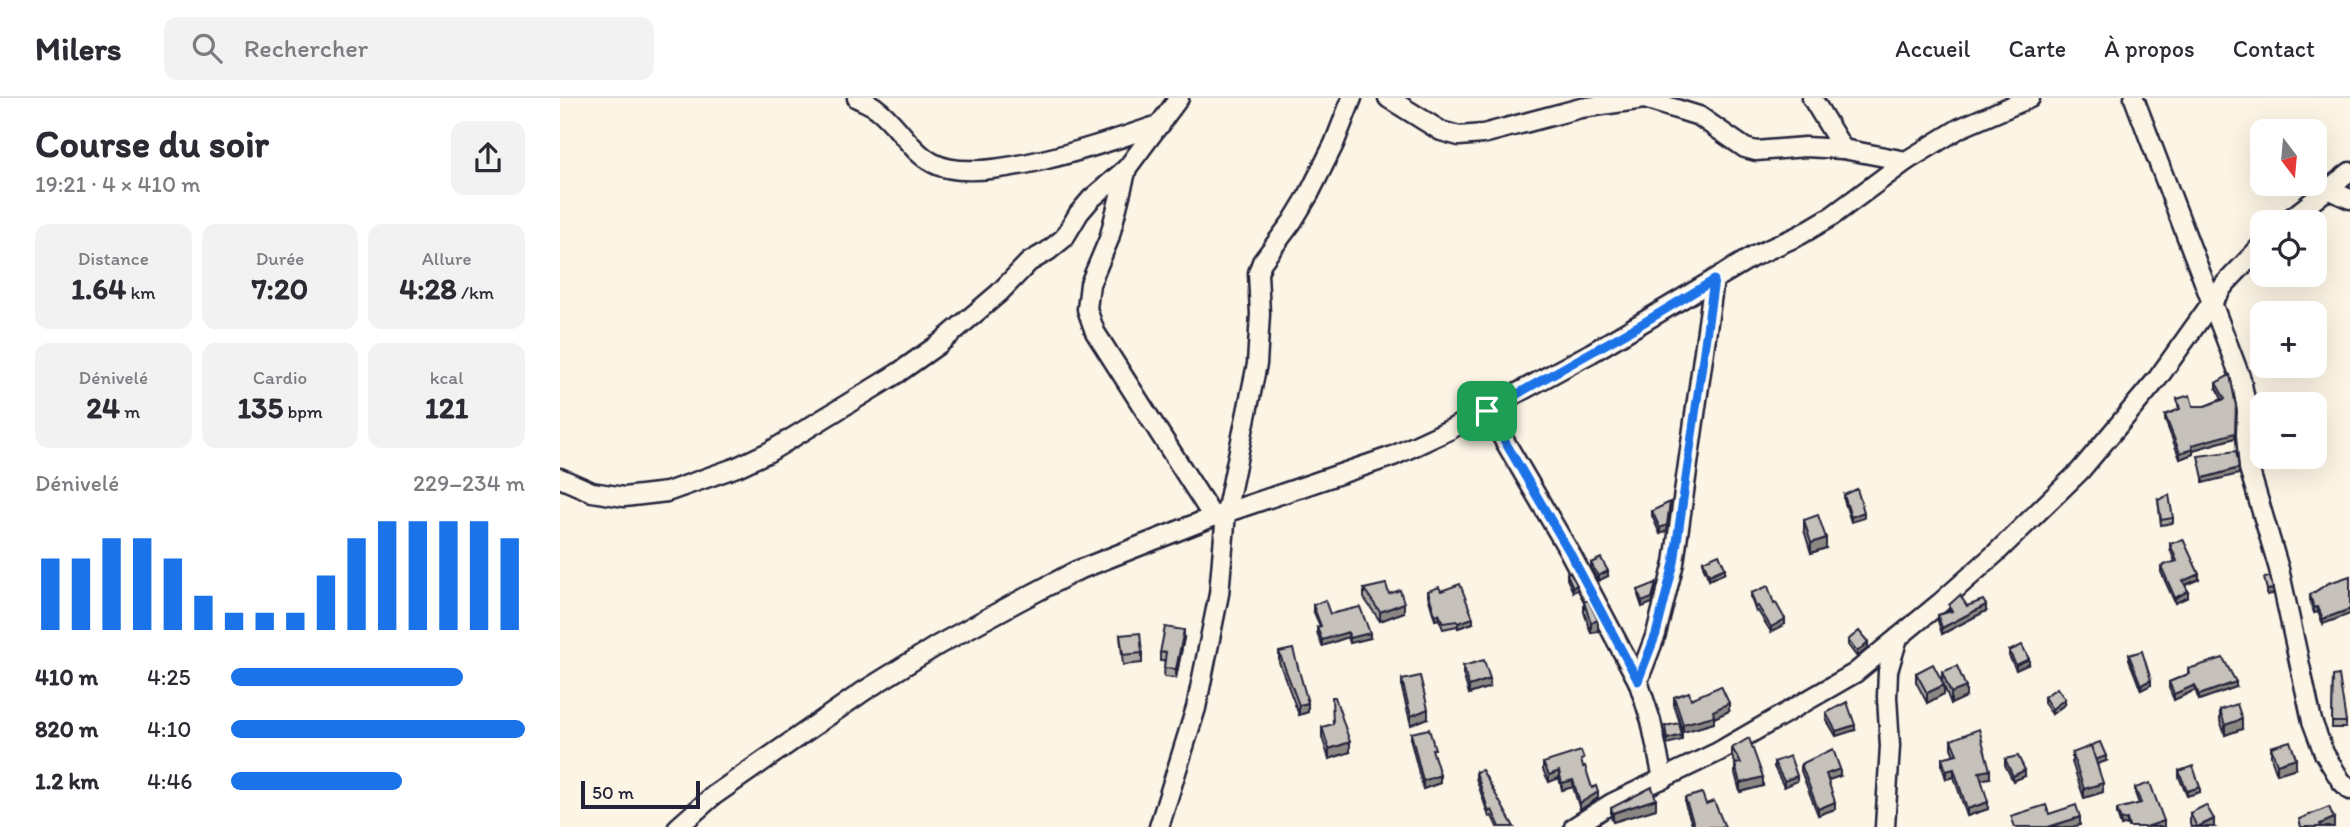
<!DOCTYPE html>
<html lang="fr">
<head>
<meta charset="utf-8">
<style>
  body { margin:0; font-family:Itim,sans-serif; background:#f2f2f3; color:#2b2b33; height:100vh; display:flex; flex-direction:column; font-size:26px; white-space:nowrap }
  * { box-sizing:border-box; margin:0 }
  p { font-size:23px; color:#7c7c81 }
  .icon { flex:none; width:38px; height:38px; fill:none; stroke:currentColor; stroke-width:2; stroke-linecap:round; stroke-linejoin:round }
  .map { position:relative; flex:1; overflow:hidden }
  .details { display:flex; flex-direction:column; background:#fff; width:560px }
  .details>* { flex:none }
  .needle { width:46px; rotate:164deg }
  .buttons { position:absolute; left:1690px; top:21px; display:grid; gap:14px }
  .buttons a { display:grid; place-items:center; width:77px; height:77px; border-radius:14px; background:#fff; box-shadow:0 7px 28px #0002; font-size:35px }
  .scale { position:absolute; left:21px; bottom:18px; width:119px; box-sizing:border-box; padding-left:7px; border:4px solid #22223b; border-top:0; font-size:19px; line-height:24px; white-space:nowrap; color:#22223b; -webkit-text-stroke:5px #fcf5e5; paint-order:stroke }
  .pin { position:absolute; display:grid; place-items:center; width:60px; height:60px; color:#fff; margin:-30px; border-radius:14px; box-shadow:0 4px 10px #0006 }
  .round { display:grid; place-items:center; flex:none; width:74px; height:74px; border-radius:14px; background:#f2f2f3 }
  .headline { display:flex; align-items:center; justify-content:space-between; height:119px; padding:0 35px }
  h1 { font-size:38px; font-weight:700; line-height:52px }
  .figures { display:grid; grid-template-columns:repeat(3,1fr); gap:10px; height:119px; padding:7px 35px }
  .figures div { display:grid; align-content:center; border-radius:14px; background:#f2f2f3; text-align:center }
  .figures b { font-size:30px; font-weight:700 }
  .figures small { font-size:19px; font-weight:400 }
  .figures p { font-size:19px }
  .chart { height:196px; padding:14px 35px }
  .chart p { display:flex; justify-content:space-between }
  .chart svg { width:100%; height:126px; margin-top:7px; stroke:#1a73e8; stroke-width:6 }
  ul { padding:0 35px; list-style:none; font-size:23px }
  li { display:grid; grid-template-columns:112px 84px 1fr; align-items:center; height:52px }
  li i { height:18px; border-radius:9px; background:#1a73e8 }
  header { display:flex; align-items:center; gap:42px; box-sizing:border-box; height:98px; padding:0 35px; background:#fff; border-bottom:2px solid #e1e1e2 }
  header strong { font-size:33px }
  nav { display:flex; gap:38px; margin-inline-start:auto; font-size:24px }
  .search { width:490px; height:63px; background:#f2f2f3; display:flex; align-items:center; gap:18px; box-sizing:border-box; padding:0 24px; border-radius:14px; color:#7c7c81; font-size:26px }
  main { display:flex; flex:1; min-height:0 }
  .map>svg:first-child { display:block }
</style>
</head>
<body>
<header>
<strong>Milers</strong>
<div class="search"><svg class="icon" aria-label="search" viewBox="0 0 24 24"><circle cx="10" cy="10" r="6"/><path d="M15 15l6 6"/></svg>Rechercher</div>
<nav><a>Accueil</a><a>Carte</a><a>À propos</a><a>Contact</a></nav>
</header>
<main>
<section class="details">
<div class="headline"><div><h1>Course du soir</h1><p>19:21 · 4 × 410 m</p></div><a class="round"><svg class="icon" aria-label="share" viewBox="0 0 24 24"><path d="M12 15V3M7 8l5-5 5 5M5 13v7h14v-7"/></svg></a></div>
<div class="figures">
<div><p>Distance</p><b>1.64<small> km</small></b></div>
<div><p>Durée</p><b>7:20</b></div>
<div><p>Allure</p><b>4:28<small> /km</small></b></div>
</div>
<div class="figures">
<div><p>Dénivelé</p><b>24<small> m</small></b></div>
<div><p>Cardio</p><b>135<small> bpm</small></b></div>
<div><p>kcal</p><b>121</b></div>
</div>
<div class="chart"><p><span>Dénivelé</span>229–234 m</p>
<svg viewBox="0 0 160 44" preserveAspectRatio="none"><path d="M5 44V19M15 44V19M25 44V12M35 44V12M45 44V19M55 44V32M65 44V38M75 44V38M85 44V38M95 44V25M105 44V12M115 44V6M125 44V6M135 44V6M145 44V6M155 44V12"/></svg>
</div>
<ul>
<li><b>410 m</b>4:25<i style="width:79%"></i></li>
<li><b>820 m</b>4:10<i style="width:100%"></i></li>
<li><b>1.2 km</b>4:46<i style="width:58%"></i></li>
</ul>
</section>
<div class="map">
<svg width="1790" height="729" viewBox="0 0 1790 729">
  <rect width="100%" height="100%" fill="#fcf5e5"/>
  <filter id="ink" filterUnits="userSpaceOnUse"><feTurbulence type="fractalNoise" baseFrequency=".0143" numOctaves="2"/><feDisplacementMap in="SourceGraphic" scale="14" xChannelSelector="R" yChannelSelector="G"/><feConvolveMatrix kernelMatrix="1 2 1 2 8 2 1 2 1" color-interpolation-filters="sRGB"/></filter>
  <g filter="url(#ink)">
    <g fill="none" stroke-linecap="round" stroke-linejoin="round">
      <!-- minor casing -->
      <g stroke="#22223b" stroke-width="23">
        <g id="minor">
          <path d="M297,0C303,3 311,6 316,10C337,25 350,53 373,65C419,90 552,43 601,26"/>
          <polyline points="619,0 567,70 549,141 530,186 527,211 535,234 653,419"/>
          <polyline points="828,0 881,33 899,38 923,36 1021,10 1084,1 1139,18 1185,50 1196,53 1245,49 1283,51 1346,63"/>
          <polyline points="1252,0 1283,51"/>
          <polyline points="1574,0 1681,281 1687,312 1686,337 1689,370 1719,471 1752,623 1764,655 1781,683 1790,692"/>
          <polyline points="1767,91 1790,101"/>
          <polyline points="1726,124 1790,74"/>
          <polyline points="927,313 1009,453 1078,583 1091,623 1103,681"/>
          <polyline points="0,380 32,394 64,399 107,394 177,369 209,354 338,275 379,246 439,195 469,164 488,153 504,140 519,115 531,101 567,70"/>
          <polyline points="1078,583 1096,536 1114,465 1154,182"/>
          <polyline points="118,729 153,698 304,593 378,547 459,503 516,473 653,419 833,358 889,332 1031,255 1192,159 1240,137 1272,118 1346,63 1400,30 1470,0"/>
          <polyline points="599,729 636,610 659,496 666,415 697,266 700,216 698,175 702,164 732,124 749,96 774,46 792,0"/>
          <polyline points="1014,729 1052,705 1158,654 1295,575 1380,505 1436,455 1520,373 1598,280 1665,186 1703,146"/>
          <polyline points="1325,729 1330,648 1327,599 1328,573 1338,540"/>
        </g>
      </g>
      <!-- minor -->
      <use href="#minor" stroke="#fcf5e5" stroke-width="18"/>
    </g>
    <!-- wall -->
    <g fill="#aaa6a1" stroke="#22223b" stroke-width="2">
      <polygon points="1670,277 1675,340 1633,352 1633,356 1620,361 1605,322 1605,317 1619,312 1617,301 1633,308 1645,308 1662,301 1656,290 1656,285"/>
      <polygon points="1710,359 1753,359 1753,360 1711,368"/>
      <polygon points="1284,397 1304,420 1291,424 1284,402"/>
      <polygon points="1598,402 1613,420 1613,425 1601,427"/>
      <polygon points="1110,410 1107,433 1100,436 1092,418 1092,413"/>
      <polygon points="1244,422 1266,450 1251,455 1244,432"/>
      <polygon points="1610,446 1639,481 1625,487 1628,499 1615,505 1601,474 1601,468 1615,464 1610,451"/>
      <polygon points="1143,463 1165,475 1149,482 1143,468"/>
      <polygon points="1031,465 1048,478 1038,483 1031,470"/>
      <polygon points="1007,476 1017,492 1013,494 1007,481"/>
      <polygon points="1769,485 1763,526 1758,514 1754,515 1750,502 1750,497"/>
      <polygon points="1096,490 1092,505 1082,509 1078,497 1078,492"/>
      <polygon points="804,491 829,496 844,514 820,523 804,500"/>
      <polygon points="868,493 881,493 913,525 898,530 897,528 883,531 879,521 875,522 868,498"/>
      <polygon points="1191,495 1214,506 1225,526 1211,534 1198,513 1196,514 1191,500"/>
      <polygon points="1024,504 1038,533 1031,535 1024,514"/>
      <polygon points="753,507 770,516 810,540 790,545 788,539 762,548 757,534 757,529 760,528 753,512"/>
      <polygon points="1389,507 1407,508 1426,513 1382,536 1378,523 1378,517 1390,513"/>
      <polygon points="560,537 582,555 582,565 563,567"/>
      <polygon points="624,540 616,580 604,579 605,562 600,563 600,555"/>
      <polygon points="1288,542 1308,550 1297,559 1288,547"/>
      <polygon points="1449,553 1469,566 1456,572 1449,558"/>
      <polygon points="719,554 748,614 739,617 719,564"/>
      <polygon points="1569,557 1591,587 1581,592 1569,562"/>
      <polygon points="903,568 930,589 909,596 903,576"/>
      <polygon points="1628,571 1676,589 1639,602 1635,592 1614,602 1609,590 1609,584 1628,576"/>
      <polygon points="1382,574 1406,599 1391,606 1384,588 1384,596 1367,605 1356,584 1356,575 1382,584"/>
      <polygon points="1773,578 1786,624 1786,630 1772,630"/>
      <polygon points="842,582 868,620 851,627 842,591"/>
      <polygon points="1114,599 1131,601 1169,613 1154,620 1154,625 1123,634 1114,607"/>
      <polygon points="1484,599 1505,606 1492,616 1484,605"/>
      <polygon points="1660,612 1682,631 1665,637 1660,622"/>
      <polygon points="1266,615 1295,632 1276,638 1266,621"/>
      <polygon points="762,629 790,654 769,661 762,639"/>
      <polygon points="851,635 874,659 880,685 863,691 851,644"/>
      <polygon points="1391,642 1430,680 1421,681 1428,711 1407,718 1394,679 1386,681 1382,668 1382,660 1394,657 1391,650"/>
      <polygon points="1711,649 1736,670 1717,676 1711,659"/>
      <polygon points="1172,650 1203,688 1180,694 1175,675 1175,666 1176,666 1172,659"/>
      <polygon points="1512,655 1546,663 1537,666 1543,694 1524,700 1512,664"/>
      <polygon points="1445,661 1465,678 1453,683 1445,667"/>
      <polygon points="1214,664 1237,683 1224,689 1214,669"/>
      <polygon points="983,665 1024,668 1032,690 1038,700 1020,712 1013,689 1002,692 999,680 989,684 983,672"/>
      <polygon points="1241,666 1280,678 1268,682 1275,711 1258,717 1241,673"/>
      <polygon points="1619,673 1640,694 1627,698 1619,679"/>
      <polygon points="916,674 954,729 937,729 932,718 929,719 916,680"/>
      <polygon points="1575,690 1604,729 1568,729 1567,726 1561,728 1557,716 1557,711 1579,706 1575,695"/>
      <polygon points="1125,700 1146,706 1165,729 1133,729 1125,706"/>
      <polygon points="1051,710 1096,711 1053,724 1051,719"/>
      <polygon points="1630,715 1654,729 1631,729 1630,726"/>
    </g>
    <!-- shaded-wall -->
    <g fill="#8b8783" stroke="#22223b" stroke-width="2">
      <polygon points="1676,308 1675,340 1633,352 1633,356 1620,361 1620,355 1632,347"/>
      <polygon points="1679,370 1679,376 1643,385 1643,380"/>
      <polygon points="1110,404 1107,433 1100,436 1100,430"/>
      <polygon points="1304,414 1304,420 1291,424 1291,419"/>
      <polygon points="1266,440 1266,450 1251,455 1251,445"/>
      <polygon points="1165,470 1165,475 1149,482 1149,477"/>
      <polygon points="1048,473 1048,478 1038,483 1038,478"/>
      <polygon points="1639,476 1639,481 1623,488 1623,483"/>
      <polygon points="1096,485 1096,490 1092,505 1082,509 1082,504"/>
      <polygon points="1017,487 1017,492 1013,494 1013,489"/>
      <polygon points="1713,491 1713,496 1707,497 1707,492"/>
      <polygon points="1628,493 1628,499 1615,505 1615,500"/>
      <polygon points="844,505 844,514 820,523 820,514"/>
      <polygon points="1426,507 1426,513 1382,536 1382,530"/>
      <polygon points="1758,509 1758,514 1754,515 1754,510"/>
      <polygon points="1790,511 1790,516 1763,526 1763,521"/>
      <polygon points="879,516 879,521 875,522 875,517"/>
      <polygon points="913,520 913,525 898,530 898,525"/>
      <polygon points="1225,521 1225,526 1211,534 1211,529"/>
      <polygon points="1038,522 1038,533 1031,535 1031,525"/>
      <polygon points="624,532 624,540 616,580 616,571"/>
      <polygon points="788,534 788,539 762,548 762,542"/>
      <polygon points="810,535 810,540 790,545 790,540"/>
      <polygon points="1308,544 1308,550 1297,559 1297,554"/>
      <polygon points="1469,561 1469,566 1456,572 1456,567"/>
      <polygon points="930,581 930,589 909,596 909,588"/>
      <polygon points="1591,582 1591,587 1581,592 1581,587"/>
      <polygon points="1676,584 1676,589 1639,602 1639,597"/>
      <polygon points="1384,587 1384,596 1367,605 1367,595"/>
      <polygon points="1635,587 1635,592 1614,602 1614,596"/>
      <polygon points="1406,589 1406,599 1391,606 1391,595"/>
      <polygon points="1505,601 1505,606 1492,616 1492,611"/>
      <polygon points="748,605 748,614 739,617 739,607"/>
      <polygon points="1169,605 1169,613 1154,620 1154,625 1123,634 1123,626"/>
      <polygon points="868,611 868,620 851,627 851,618"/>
      <polygon points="1682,621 1682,631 1665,637 1665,627"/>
      <polygon points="1295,627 1295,632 1276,638 1276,633"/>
      <polygon points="1122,637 1122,642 1107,646 1107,641"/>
      <polygon points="790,644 790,654 769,661 769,651"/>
      <polygon points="1546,658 1546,663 1534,667 1534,662"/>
      <polygon points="1736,660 1736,670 1717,676 1717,666"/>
      <polygon points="1280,671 1280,678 1266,683 1266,676"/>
      <polygon points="1394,671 1394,679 1386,681 1386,673"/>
      <polygon points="1430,672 1430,680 1419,682 1419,674"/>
      <polygon points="1465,672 1465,678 1453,683 1453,678"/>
      <polygon points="999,673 999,680 989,684 989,677"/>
      <polygon points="880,677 880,685 863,691 863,683"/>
      <polygon points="1237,678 1237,683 1224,689 1224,683"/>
      <polygon points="1203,679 1203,688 1180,694 1180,685"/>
      <polygon points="1013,682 1013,689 1002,692 1002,685"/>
      <polygon points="1543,685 1543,694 1524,700 1524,691"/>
      <polygon points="1640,689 1640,694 1627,698 1627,693"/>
      <polygon points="1038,694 1038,700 1020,712 1020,705"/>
      <polygon points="1096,701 1096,711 1053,724 1053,715"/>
      <polygon points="1275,704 1275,711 1258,717 1258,711"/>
      <polygon points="1428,704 1428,711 1407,718 1407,711"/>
      <polygon points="1520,719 1520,727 1512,729 1488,729"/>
      <polygon points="1774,720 1774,729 1760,729 1760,726"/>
      <polygon points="1567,721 1567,726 1561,728 1561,722"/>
      <polygon points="1654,721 1654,729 1638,729"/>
      <polygon points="1604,723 1604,729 1586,729"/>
    </g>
    <!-- building -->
    <g fill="#c6c1bb" stroke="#22223b" stroke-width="2">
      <polygon points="1670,277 1676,308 1675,335 1632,347 1633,351 1620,355 1605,317 1620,311 1617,301 1630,297 1633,308 1645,308 1665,301 1656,285"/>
      <polygon points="1676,353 1679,370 1643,380 1638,358"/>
      <polygon points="1297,391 1304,414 1291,419 1284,397"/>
      <polygon points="1609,397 1613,420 1601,422 1598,402"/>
      <polygon points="1110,404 1107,427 1100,430 1092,413"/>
      <polygon points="1258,417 1266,440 1251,445 1244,422"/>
      <polygon points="1623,441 1639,476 1623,483 1628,493 1615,500 1601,468 1617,463 1610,446"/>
      <polygon points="1159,456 1165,470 1149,477 1143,463"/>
      <polygon points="1041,460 1048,473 1038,478 1031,465"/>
      <polygon points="1010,474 1017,487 1013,489 1007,476"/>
      <polygon points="1790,478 1790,511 1763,521 1758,509 1754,510 1750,497 1769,485"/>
      <polygon points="1710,479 1713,491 1707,492 1704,480"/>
      <polygon points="1096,485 1092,500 1082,504 1078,492"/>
      <polygon points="826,486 829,496 840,492 844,505 820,514 804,491"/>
      <polygon points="900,486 913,520 898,525 897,523 883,525 879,516 875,517 868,493 879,489 881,493"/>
      <polygon points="1208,488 1214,506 1216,505 1225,521 1211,529 1198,508 1196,509 1191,495"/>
      <polygon points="1400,497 1407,508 1423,502 1426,507 1382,530 1378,517 1392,513 1389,507"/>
      <polygon points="765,502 770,516 800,509 810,535 790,540 788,534 762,542 757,529 761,528 753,507"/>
      <polygon points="1028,502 1038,522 1031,525 1024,504"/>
      <polygon points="605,529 624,532 616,571 604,570 606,554 600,555"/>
      <polygon points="1299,533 1308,544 1297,554 1288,542"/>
      <polygon points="580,535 582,555 563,557 560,537"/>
      <polygon points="1462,547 1469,561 1456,567 1449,553"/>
      <polygon points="733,551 748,605 739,607 719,554"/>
      <polygon points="1582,553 1591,582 1581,587 1569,557"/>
      <polygon points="1663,560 1676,584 1639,597 1635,587 1614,596 1609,584 1629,576 1628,571"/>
      <polygon points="924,562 930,581 909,588 903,568"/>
      <polygon points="1373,566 1384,587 1367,595 1356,575"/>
      <polygon points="1397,568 1406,589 1391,595 1382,574"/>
      <polygon points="1779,577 1786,624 1772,624 1773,578"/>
      <polygon points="860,578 868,611 851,618 842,582"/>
      <polygon points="1161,588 1169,605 1153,613 1154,618 1123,626 1114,599 1129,594 1131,601"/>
      <polygon points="1497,590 1505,601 1492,611 1484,599"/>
      <polygon points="772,599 775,599 790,644 769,651 762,629 773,626"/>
      <polygon points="1287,604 1295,627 1276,633 1266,615"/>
      <polygon points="1677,606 1682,621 1665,627 1660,612"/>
      <polygon points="1119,625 1122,637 1107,641 1105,628"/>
      <polygon points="869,631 875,651 872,651 880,677 863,683 851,635"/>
      <polygon points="1419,631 1430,672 1419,674 1428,704 1407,711 1394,671 1386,673 1382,660 1397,656 1391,642"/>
      <polygon points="1189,640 1203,679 1180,685 1175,666 1181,665 1172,650"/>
      <polygon points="1730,643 1736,660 1717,666 1711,649"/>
      <polygon points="1540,644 1546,658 1535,662 1531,648 1529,648"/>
      <polygon points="1531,648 1543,685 1524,691 1512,655"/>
      <polygon points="1273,651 1280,671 1266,676 1275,704 1258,711 1241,666"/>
      <polygon points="1021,653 1024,661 1021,662 1023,669 1025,668 1032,690 1036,688 1038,694 1020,705 1013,682 1002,685 999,673 989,677 983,665"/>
      <polygon points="1230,658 1237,678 1224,683 1214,664"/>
      <polygon points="1458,658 1465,672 1453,678 1445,661"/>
      <polygon points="1633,668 1640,689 1627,693 1619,673"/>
      <polygon points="922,672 954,729 940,729 932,712 929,714 916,674"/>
      <polygon points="1590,685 1604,723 1586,729 1569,729 1567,721 1561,722 1557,711 1581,705 1575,690"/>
      <polygon points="1092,689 1096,701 1053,715 1051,710"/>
      <polygon points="1142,695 1146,706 1154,703 1165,729 1135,729 1125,700"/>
      <polygon points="1486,707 1489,716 1516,707 1520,719 1488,729 1455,729 1451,718"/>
      <polygon points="1646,707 1654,721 1637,729 1630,715"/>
      <polygon points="1769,709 1774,720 1760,726 1761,729 1741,729 1739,721"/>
    </g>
  </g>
  <g fill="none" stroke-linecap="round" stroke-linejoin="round" filter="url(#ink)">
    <!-- route casing -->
    <g stroke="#fff" stroke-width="14">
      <polygon id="route" points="1154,182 1114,465 1096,536 1078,583 1009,453 927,313 1078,228"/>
    </g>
    <!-- route -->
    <use href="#route" stroke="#1a73e8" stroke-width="9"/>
  </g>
</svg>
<div class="buttons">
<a><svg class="needle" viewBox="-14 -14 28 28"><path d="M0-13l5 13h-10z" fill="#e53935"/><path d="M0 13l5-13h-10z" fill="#7c7c81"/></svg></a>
<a><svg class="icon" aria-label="locate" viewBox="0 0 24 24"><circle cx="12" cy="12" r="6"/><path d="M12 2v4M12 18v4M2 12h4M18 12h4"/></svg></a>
<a>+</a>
<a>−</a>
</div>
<div class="scale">50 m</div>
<div class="pin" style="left:927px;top:313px;background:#1e9e55"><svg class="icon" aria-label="arrive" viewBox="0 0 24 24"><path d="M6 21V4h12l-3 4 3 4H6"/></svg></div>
</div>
</main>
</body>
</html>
